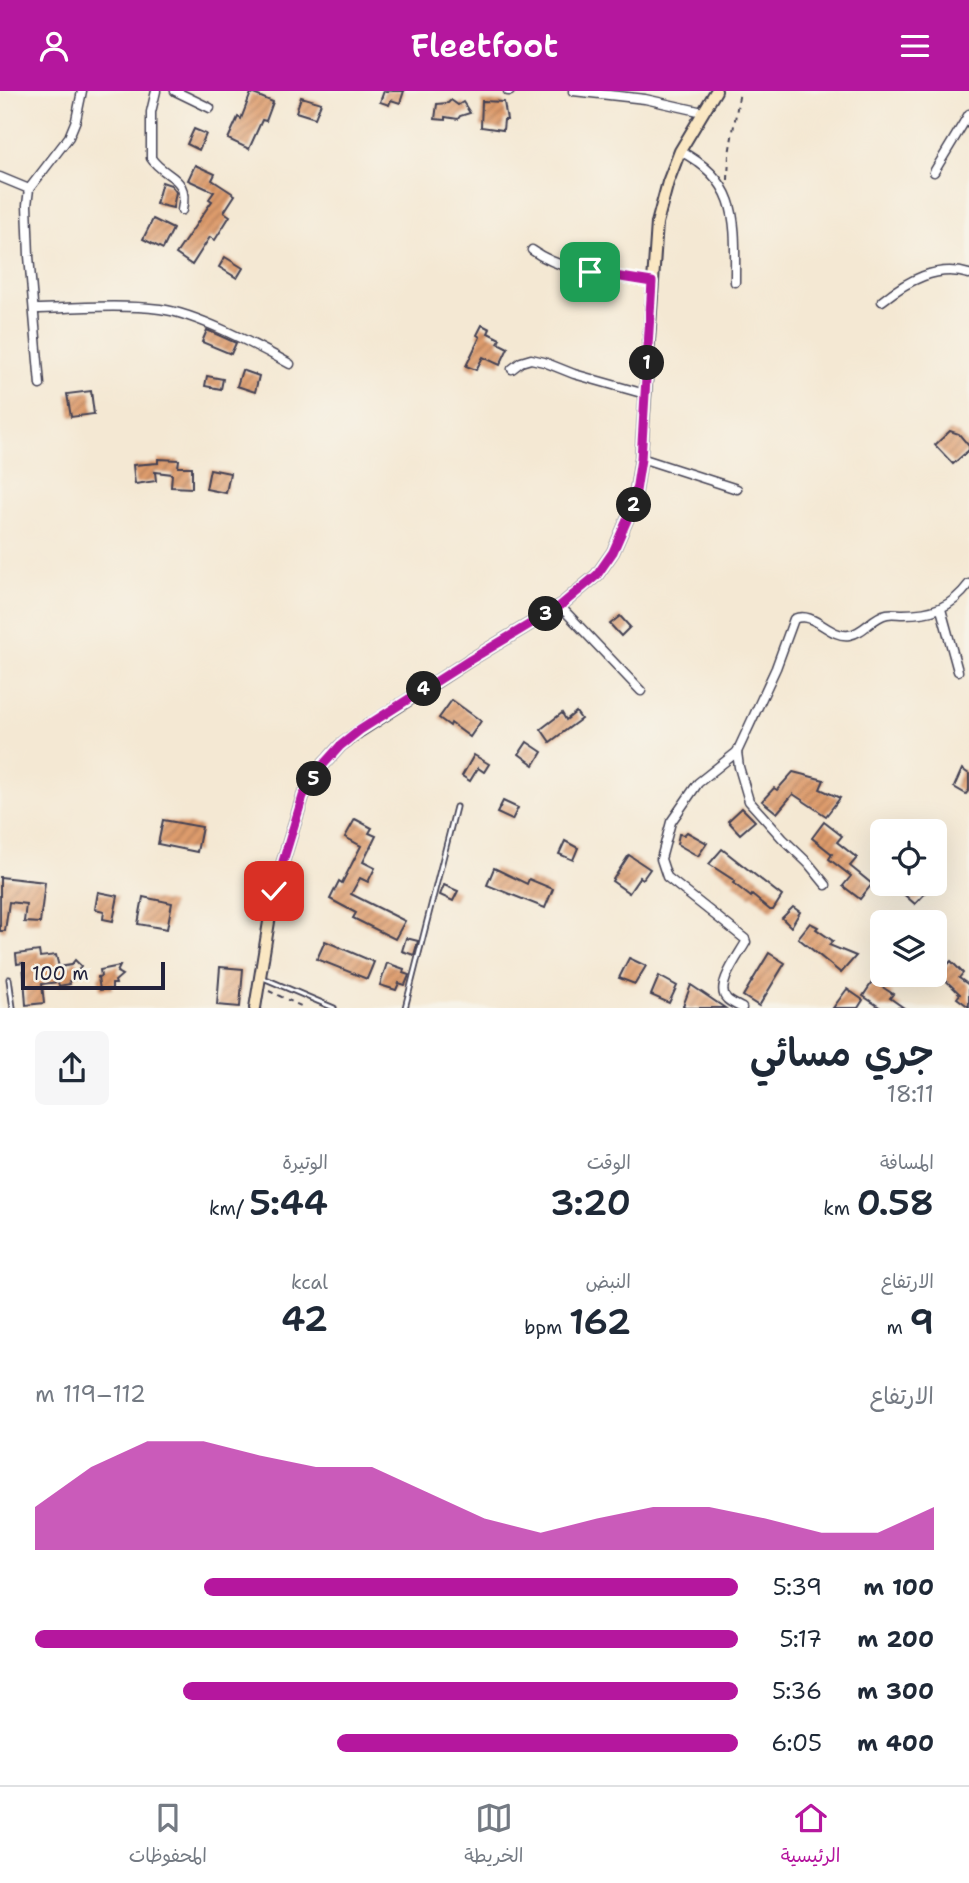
<!DOCTYPE html>
<html lang="ar">
<head>
<meta charset="utf-8">
<style>
  body { margin:0; font-family:"Shantell Sans","Playpen Sans Arabic",sans-serif; background:#f6f6f7; color:#1f2937; direction:rtl; height:100vh; display:flex; flex-direction:column; font-size:26px; white-space:nowrap }
  * { box-sizing:border-box; margin:0 }
  p { font-size:23px; color:#747a83 }
  .icon { flex:none; width:38px; height:38px; fill:none; stroke:currentColor; stroke-width:2; stroke-linecap:round; stroke-linejoin:round }
  .map { position:relative; height:917px; overflow:hidden; direction:ltr }
  .side { display:flex; flex-direction:column; background:#fff; flex:1 }
  .side>* { flex:none }
  .buttons { position:absolute; left:870px; top:728px; display:grid; gap:14px }
  .buttons a { display:grid; place-items:center; width:77px; height:77px; border-radius:10px; background:#fff; box-shadow:0 7px 28px #0002; font-size:35px }
  .scale { position:absolute; left:21px; bottom:18px; width:144px; box-sizing:border-box; padding-left:7px; border:4px solid #22223b; border-top:0; font-size:19px; line-height:24px; white-space:nowrap; color:#22223b; -webkit-text-stroke:5px #f7f3e8; paint-order:stroke }
  .pin { position:absolute; display:grid; place-items:center; width:60px; height:60px; color:#fff; margin:-30px; border-radius:14px; box-shadow:0 4px 10px #0006 }
  .km { position:absolute; width:35px; height:35px; margin:-18px; border-radius:50%; background:#222; color:#fff; font-size:19px; line-height:35px; text-align:center }
  .round { display:grid; place-items:center; flex:none; width:74px; height:74px; border-radius:10px; background:#f6f6f7 }
  .head { display:flex; align-items:center; justify-content:space-between; height:119px; padding:0 35px }
  h1 { font-size:38px; font-weight:600; line-height:52px }
  .figures { display:grid; grid-template-columns:repeat(3,1fr); gap:10px; height:119px; padding:7px 35px }
  .figures div { display:grid; align-content:center }
  .figures b { font-size:35px; font-weight:600 }
  .figures small { font-size:19px; font-weight:400 }
  .figures p { font-size:19px }
  .chart { height:196px; padding:14px 35px }
  .chart p { display:flex; justify-content:space-between }
  .chart svg { width:100%; height:126px; margin-top:7px; fill:#b5179e; opacity:.7 }
  ul { padding:0 35px; list-style:none; font-size:23px }
  li { display:grid; grid-template-columns:112px 84px 1fr; align-items:center; height:52px }
  li i { height:18px; border-radius:9px; background:#b5179e }
  header { display:flex; justify-content:space-between; align-items:center; height:91px; padding:0 35px; background:#b5179e; color:#fff; font-size:32px; font-weight:600 }
  .tab-bar { display:flex; justify-content:space-around; align-items:center; height:98px; border-top:2px solid #e0e1e3; background:#fff; font-size:19px; color:#747a83 }
  .tab-bar a { display:grid; justify-items:center; gap:4px }
  .tab-bar .active { color:#b5179e }
  .map>svg:first-child { display:block }
</style>
</head>
<body>
<header><svg class="icon" aria-label="menu" viewBox="0 0 24 24"><path d="M4 6h16M4 12h16M4 18h16"/></svg>Fleetfoot<svg class="icon" aria-label="person" viewBox="0 0 24 24"><circle cx="12" cy="8" r="4"/><path d="M4 21q1-7 8-7t8 7"/></svg></header>
<div class="map">
<svg width="969" height="917" viewBox="0 0 969 917">
  <defs>
    <pattern id="building-hatch" width="6" height="6" patternUnits="userSpaceOnUse" patternTransform="scale(1.75)"><rect width="6" height="6" fill="#dd9b6c"/><path d="M-1 1l2-2M0 6l6-6M5 7l2-2" fill="none" stroke="#b37e5a"/></pattern>
  </defs>
  <rect width="100%" height="100%" fill="#f7f3e8"/>
  <filter id="ink" filterUnits="userSpaceOnUse"><feTurbulence type="fractalNoise" baseFrequency=".0143" numOctaves="2"/><feDisplacementMap in="SourceGraphic" scale="14" xChannelSelector="R" yChannelSelector="G"/><feConvolveMatrix kernelMatrix="1 2 1 2 8 2 1 2 1" color-interpolation-filters="sRGB"/></filter>
  <filter id="wash" filterUnits="userSpaceOnUse"><feTurbulence type="fractalNoise" baseFrequency=".00686" numOctaves="4" result="noise"/><feDisplacementMap in="SourceGraphic" scale="28" xChannelSelector="R" yChannelSelector="G"/><feGaussianBlur stdDeviation="1.57" result="paint"/><feColorMatrix in="noise" values="0 0 0 0 0 0 0 0 0 0 0 0 0 0 0 0 0 1.4 0 .05"/><feComposite in="paint" operator="in"/></filter>
  <g filter="url(#wash)">
    <rect width="100%" height="100%" fill="#f4e8d3"/>
    <g id="blocks">
      <!-- building -->
      <g fill="url(#building-hatch)">
        <polygon points="384,0 404,0 400,12 391,9 389,14 380,11"/>
        <polygon points="251,2 273,11 266,30 262,29 249,58 228,48 238,26 241,28"/>
        <polygon points="301,6 321,12 315,27 296,21"/>
        <polygon points="451,9 458,14 463,11 470,22 460,25 458,28 445,26 445,29 435,28 437,13 448,12"/>
        <polygon points="482,10 504,11 507,29 504,29 503,39 481,36"/>
        <polygon points="194,38 206,43 199,59 187,53"/>
        <polygon points="195,74 215,83 212,89 235,104 224,121 230,125 215,149 210,146 192,174 176,163 212,110 209,108 214,101 188,89"/>
        <polygon points="162,91 171,94 176,101 173,117 156,113"/>
        <polygon points="153,128 173,138 163,158 143,148"/>
        <polygon points="225,166 243,177 237,187 219,176"/>
        <polygon points="482,234 490,238 488,242 500,248 498,252 508,257 500,274 483,266 476,279 466,275 480,246 477,244"/>
        <polygon points="207,239 236,252 231,263 202,251"/>
        <polygon points="242,279 259,285 255,301 237,295"/>
        <polygon points="207,285 223,288 221,298 205,295"/>
        <polygon points="91,300 94,323 71,326 67,303"/>
        <polygon points="950,340 959,343 969,355 969,359 953,373 935,354"/>
        <polygon points="158,368 179,369 178,376 192,376 192,397 171,396 172,383 155,381 156,390 135,393 133,374 158,372"/>
        <polygon points="210,378 230,382 226,402 206,398"/>
        <polygon points="620,525 630,536 621,545 610,533"/>
        <polygon points="452,609 481,630 470,646 451,632 450,635 439,627"/>
        <polygon points="576,621 581,628 550,651 541,638 562,622 566,629"/>
        <polygon points="527,651 542,661 534,674 519,663"/>
        <polygon points="474,664 489,673 484,681 478,677 470,690 462,685"/>
        <polygon points="962,678 969,683 969,699 966,703 954,696"/>
        <polygon points="793,681 824,689 820,698 840,707 826,725 793,703 777,722 762,710 774,697 777,699"/>
        <polygon points="503,710 518,717 512,729 497,722"/>
        <polygon points="742,717 755,730 740,743 728,730"/>
        <polygon points="355,728 372,737 369,742 376,745 363,771 375,777 368,791 360,787 351,803 405,830 395,848 353,827 356,822 330,808 339,790 342,792 361,755 345,746"/>
        <polygon points="163,729 202,736 197,761 158,753"/>
        <polygon points="824,731 842,745 837,751 857,767 850,775 872,793 860,808 843,795 851,785 829,768 832,763 812,747"/>
        <polygon points="687,741 707,752 698,765 677,753 679,743 684,744"/>
        <polygon points="565,750 578,757 573,769 559,763"/>
        <polygon points="722,758 782,805 773,819 770,819 752,804 751,806 733,792 735,790 709,773"/>
        <polygon points="629,764 650,778 643,788 640,786 629,802 612,790"/>
        <polygon points="494,777 527,793 529,788 553,798 545,817 487,794"/>
        <polygon points="0,786 45,791 40,832 24,831 26,813 9,811 5,840 0,840"/>
        <polygon points="892,793 934,793 915,813"/>
        <polygon points="444,794 458,800 453,810 440,804"/>
        <polygon points="98,801 118,805 113,830 103,828 104,820 95,818"/>
        <polygon points="143,806 172,812 167,838 138,833"/>
        <polygon points="793,816 800,821 791,836 782,827"/>
        <polygon points="810,832 818,836 816,838 833,850 829,854 856,865 841,882 798,847"/>
        <polygon points="406,847 418,850 414,864 402,860"/>
        <polygon points="325,850 374,871 367,888 317,868"/>
        <polygon points="39,860 40,866 56,864 59,876 71,874 75,869 81,875 78,880 80,882 74,887 74,889 69,890 70,893 59,895 58,891 42,893 44,912 26,914 23,872 17,873 16,863"/>
        <polygon points="769,862 785,872 759,915 743,905"/>
        <polygon points="629,867 646,875 635,893 619,887"/>
        <polygon points="951,870 963,882 959,887 969,894 969,916 957,907 960,903 939,883"/>
        <polygon points="387,872 404,878 403,882 409,884 405,894 399,892 396,899 380,894"/>
        <polygon points="120,875 117,881 122,884 115,890 116,893 112,893 112,898 100,899 98,886 101,885 100,879"/>
        <polygon points="220,876 243,878 240,916 217,914"/>
        <polygon points="659,885 677,895 669,912 651,904"/>
        <polygon points="873,890 893,903 890,907 904,917 881,917 863,905"/>
        <polygon points="691,894 725,917 688,917 683,915"/>
        <polygon points="847,898 863,909 858,917 833,917"/>
      </g>
    </g>
  </g>
  <g filter="url(#ink)">
    <use href="#blocks" fill-opacity="0" stroke="#424052" stroke-width="2"/>
    <g fill="none" stroke-linecap="round" stroke-linejoin="round">
      <!-- lane casing -->
      <g stroke="#424052" stroke-width="7">
        <g id="lane">
          <polyline points="261,886 334,917"/>
          <polyline points="9,888 13,917"/>
          <polyline points="405,917 456,716"/>
        </g>
      </g>
      <!-- street casing -->
      <g stroke="#424052" stroke-width="11">
        <g id="street">
          <path d="M156,0L151,21V67C165,88 190,84 182,119"/>
          <polyline points="175,0 210,17"/>
          <polyline points="508,0 510,0"/>
          <polyline points="573,0 645,8 703,21"/>
          <path d="M680,60C740,91 735,130 735,191"/>
          <polyline points="934,81 969,23"/>
          <polyline points="0,86 29,98"/>
          <path d="M532,159C565,183 613,184 652,191"/>
          <path d="M882,210C907,190 937,173 969,183"/>
          <path d="M34,218C75,217 119,213 160,218C195,222 258,255 290,273"/>
          <polyline points="512,278 521,271 531,268 544,271 574,283 645,303"/>
          <polyline points="40,294 29,165 27,114 29,98 69,46 76,29 82,0"/>
          <polyline points="641,367 737,398"/>
          <polyline points="560,515 641,600"/>
          <polyline points="941,518 958,580"/>
          <polyline points="737,661 739,676 749,710 783,748 808,772 826,794"/>
          <path d="M742,917C737,914 731,912 727,908C714,896 739,864 746,851L745,848L667,786L661,768L671,731L698,692L737,661L776,577L794,528C814,519 829,547 849,544C864,542 872,526 887,523C892,522 898,523 903,523C932,523 951,517 969,493"/>
        </g>
      </g>
      <!-- secondary casing -->
      <g stroke="#424052" stroke-width="14">
        <polyline id="secondary" points="255,917 274,800 303,705 322,675 340,655 360,640 470,569 560,515 597,484 613,461 634,413 641,367 657,132 668,91 680,60 716,0"/>
      </g>
      <!-- path -->
      <g stroke="#424052" stroke-width="2" stroke-dasharray="5 5" stroke-linecap="butt">
        <polyline points="728,89 729,63 740,0"/>
        <polyline points="269,900 305,917"/>
      </g>
      <!-- lane -->
      <use href="#lane" stroke="#fff" stroke-width="3.5"/>
      <!-- street -->
      <use href="#street" stroke="#fff" stroke-width="8"/>
      <!-- secondary -->
      <use href="#secondary" stroke="#fae7c3" stroke-width="10"/>
    </g>
  </g>
  <g fill="none" stroke-linecap="round" stroke-linejoin="round" filter="url(#ink)">
    <!-- route casing -->
    <g stroke="#fff" stroke-width="14">
      <polyline id="route" points="274,800 303,705 322,675 340,655 360,639 470,569 560,515 597,484 613,461 634,413 641,368 652,191 590,181"/>
    </g>
    <!-- route -->
    <use href="#route" stroke="#b5179e" stroke-width="9"/>
  </g>
</svg>
<div class="buttons">
<a><svg class="icon" aria-label="locate" viewBox="0 0 24 24"><circle cx="12" cy="12" r="6"/><path d="M12 2v4M12 18v4M2 12h4M18 12h4"/></svg></a>
<a><svg class="icon" aria-label="layers" viewBox="0 0 24 24"><path d="M12 4l9 5-9 5-9-5zM3 14l9 5 9-5"/></svg></a>
</div>
<div class="scale">100 m</div>
<div class="pin" style="left:590px;top:181px;background:#1e9e55"><svg class="icon" aria-label="arrive" viewBox="0 0 24 24"><path d="M6 21V4h12l-3 4 3 4H6"/></svg></div>
<div class="pin" style="left:274px;top:800px;background:#d93025"><svg class="icon" aria-label="check" viewBox="0 0 24 24"><path d="M5 12l5 5 9-10"/></svg></div>
<b class="km" style="left:647px;top:272px">1</b>
<b class="km" style="left:634px;top:414px">2</b>
<b class="km" style="left:546px;top:523px">3</b>
<b class="km" style="left:424px;top:598px">4</b>
<b class="km" style="left:314px;top:688px">5</b>
</div>
<section class="side">
<div class="head"><div><h1>جري مسائي</h1><p>18:11</p></div><a class="round"><svg class="icon" aria-label="share" viewBox="0 0 24 24"><path d="M12 15V3M7 8l5-5 5 5M5 13v7h14v-7"/></svg></a></div>
<div class="figures">
<div><p>المسافة</p><b>0.58<small> km</small></b></div>
<div><p>الوقت</p><b>3:20</b></div>
<div><p>الوتيرة</p><b>5:44<small> /km</small></b></div>
</div>
<div class="figures">
<div><p>الارتفاع</p><b>9<small> m</small></b></div>
<div><p>النبض</p><b>162<small> bpm</small></b></div>
<div><p>kcal</p><b>42</b></div>
</div>
<div class="chart"><p><span>الارتفاع</span>112–119 m</p>
<svg viewBox="0 0 160 44" preserveAspectRatio="none"><path d="M0 44V29L10 15L20 6L30 6L40 11L50 15L60 15L70 24L80 33L90 38L100 33L110 29L120 29L130 33L140 38L150 38L160 29V44z"/></svg>
</div>
<ul>
<li><b>100 m</b>5:39<i style="width:76%"></i></li>
<li><b>200 m</b>5:17<i style="width:100%"></i></li>
<li><b>300 m</b>5:36<i style="width:79%"></i></li>
<li><b>400 m</b>6:05<i style="width:57%"></i></li>
</ul>
</section>
<nav class="tab-bar">
<a class="active"><svg class="icon" aria-label="home" viewBox="0 0 24 24"><path d="M3 11l9-7 9 7M6 9v11h12V9"/></svg>الرئيسية</a>
<a><svg class="icon" aria-label="map" viewBox="0 0 24 24"><path d="M3 6l6-2 6 2 6-2v14l-6 2-6-2-6 2zM9 4v14M15 6v14"/></svg>الخريطة</a>
<a><svg class="icon" aria-label="saved" viewBox="0 0 24 24"><path d="M7 4h10v16l-5-4-5 4z"/></svg>المحفوظات</a>
</nav>
</body>
</html>
